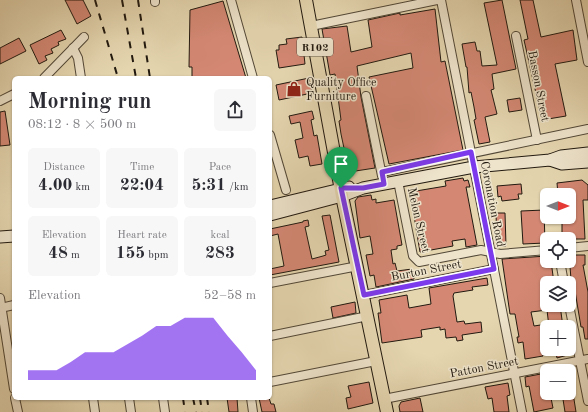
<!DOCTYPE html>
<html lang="en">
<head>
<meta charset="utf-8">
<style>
  body { margin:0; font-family:"Old Standard TT",serif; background:#f7f7f7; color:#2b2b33; height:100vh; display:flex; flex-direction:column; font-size:15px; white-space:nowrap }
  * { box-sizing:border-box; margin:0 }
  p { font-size:13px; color:#7c7c81 }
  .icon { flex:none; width:22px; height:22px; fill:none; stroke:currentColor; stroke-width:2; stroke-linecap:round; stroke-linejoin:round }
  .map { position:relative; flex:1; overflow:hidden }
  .details { position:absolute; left:12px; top:76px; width:260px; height:324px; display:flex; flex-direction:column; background:#fff; border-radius:6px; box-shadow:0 1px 3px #0004 }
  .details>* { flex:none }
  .needle { width:26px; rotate:90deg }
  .tools { position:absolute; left:540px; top:188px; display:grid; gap:8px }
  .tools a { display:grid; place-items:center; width:36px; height:36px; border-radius:6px; background:#fff; box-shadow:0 1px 3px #0004; font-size:20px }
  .pin { position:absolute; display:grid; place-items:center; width:34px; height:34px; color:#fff; margin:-41px -17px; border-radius:50% 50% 50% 0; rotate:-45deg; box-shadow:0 0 4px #0007 }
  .pin .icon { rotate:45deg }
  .round { display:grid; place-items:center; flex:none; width:42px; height:42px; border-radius:6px; background:#f7f7f7 }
  .head { display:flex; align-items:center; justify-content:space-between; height:68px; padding:0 16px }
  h1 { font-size:22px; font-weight:700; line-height:30px }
  .stats { display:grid; grid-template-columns:repeat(3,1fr); gap:6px; height:68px; padding:4px 16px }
  .stats div { display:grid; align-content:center; border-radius:6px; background:#f7f7f7; text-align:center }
  .stats b { font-size:17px; font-weight:700 }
  .stats small { font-size:11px; font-weight:400 }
  .stats p { font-size:11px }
  .chart { height:112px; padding:8px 16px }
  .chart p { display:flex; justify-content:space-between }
  .chart svg { width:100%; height:72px; margin-top:4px; fill:#7c3aed; opacity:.7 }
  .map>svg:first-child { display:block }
</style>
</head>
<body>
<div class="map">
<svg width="588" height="412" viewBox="0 0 588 412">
  <rect width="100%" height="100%" fill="#e5d6b0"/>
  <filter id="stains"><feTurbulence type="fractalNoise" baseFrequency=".005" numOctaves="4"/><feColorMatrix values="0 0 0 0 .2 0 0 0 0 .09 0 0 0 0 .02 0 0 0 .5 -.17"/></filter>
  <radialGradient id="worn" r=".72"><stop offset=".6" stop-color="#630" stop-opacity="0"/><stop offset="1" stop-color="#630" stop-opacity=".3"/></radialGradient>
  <!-- building -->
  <g fill="#d48874" stroke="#21190f">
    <polygon points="65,0 83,0 91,16 77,24"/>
    <polygon points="502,0 516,69 492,74 494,89 491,90 497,114 485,117 490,142 479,144 474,120 476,119 474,107 471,92 469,93 467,67 466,67 462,44 475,42 477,51 480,51 482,66 497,65 484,3"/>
    <polygon points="520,0 533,0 541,37 573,30 577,60 555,64 566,116 542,120 524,40 528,39"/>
    <polygon points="223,1 246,78 192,78 192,67 189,67 190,10"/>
    <polygon points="435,9 441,62 445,61 463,150 389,164 369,77 413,68 411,53 357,66 361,97 375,168 349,172 341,134 339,121 341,120 335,74 330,75 322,29 347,26 351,52 372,47 368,20 400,13 400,15"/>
    <polygon points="61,30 66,39 58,42 59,45 51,49 53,53 45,56 47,60 39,64 30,45"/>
    <polygon points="302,37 305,64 279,68 276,50 279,50 279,45 287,44 286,39"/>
    <polygon points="19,38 26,51 0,64 0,48"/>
    <polygon points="309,78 312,93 279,100 276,85"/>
    <polygon points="520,98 522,110 509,112 507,100"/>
    <polygon points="5,111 10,145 0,146 0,112"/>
    <polygon points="312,111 314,119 311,120 314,136 317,135 322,164 310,166 308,156 299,158 295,140 303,138 300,122 291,124 289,116"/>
    <polygon points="463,178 464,181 468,180 470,187 466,187 477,245 466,247 465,239 452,241 453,246 420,252 410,192 446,186 445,181"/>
    <polygon points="582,180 588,185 588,200 583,200 585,239 562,239 562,217 569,217 569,195 558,195 557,183"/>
    <polygon points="521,184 522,194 518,194 519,199 502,201 501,196 498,197 497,186"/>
    <polygon points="371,195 372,200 376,199 376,203 394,200 402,245 397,246 397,249 391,250 393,264 395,263 397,271 412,269 414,279 376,287 374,275 370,276 366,255 373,254 370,236 360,238 355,201 358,197"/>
    <polygon points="544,210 545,243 523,244 521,211"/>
    <polygon points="496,213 505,213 506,246 497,246"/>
    <polygon points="330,215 339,262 270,275 270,269 284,266 278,234 270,236 270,229 303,222 303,221 308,220 309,226 305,227 312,259 323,256 326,255 325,251 329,250 322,216"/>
    <polygon points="569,255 585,255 585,265 583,265 588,292 588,339 585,339 583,327 581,327 575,291 572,291"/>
    <polygon points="547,256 547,261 551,261 554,283 547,283 547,305 560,305 563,327 549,327 547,310 531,312 534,326 547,324 547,335 541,336 543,356 525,359 523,342 518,343 517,337 519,337 515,314 510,314 502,259"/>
    <polygon points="487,278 488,285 472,287 473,290 454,293 453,296 457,322 464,321 465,324 481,322 482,332 462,335 463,340 457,341 456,337 446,338 445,329 440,330 440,327 421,330 422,337 382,343 378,313 381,313 379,300 407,295 409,308 431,304 429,288"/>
    <polygon points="355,302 356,313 333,318 331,307"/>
    <polygon points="555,349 570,349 571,354 557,358"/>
    <polygon points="546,373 547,393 550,393 553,408 534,412 529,386 526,387 525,377"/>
    <polygon points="369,382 373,403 348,409 346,398 351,397 348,386"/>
    <polygon points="508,383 510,395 507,396 509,412 494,412 492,398 488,399 485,387"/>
    <polygon points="562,393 573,393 576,412 565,412"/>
    <polygon points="227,398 237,398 238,412 229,412"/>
    <polygon points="259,398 269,398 271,404 274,404 276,412 262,412"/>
    <polygon points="420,398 423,412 400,412 399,406 401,402"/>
  </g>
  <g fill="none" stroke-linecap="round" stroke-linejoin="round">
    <!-- street casing -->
    <g stroke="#524837" stroke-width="10">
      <g id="street">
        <polyline points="155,0 155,2"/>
        <polyline points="231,0 253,78"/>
        <polyline points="441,0 522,412"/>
        <polyline points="576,0 588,62"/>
        <polyline points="311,26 437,0"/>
        <polyline points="516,36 537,140"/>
        <polyline points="73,48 78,58 81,78"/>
        <polyline points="44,78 84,37"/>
        <polyline points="366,96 382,176"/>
        <polyline points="0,101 14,94"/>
        <polyline points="270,135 286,190"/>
        <polyline points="382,172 588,129"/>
        <polyline points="398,181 413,256 419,262 481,250 500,254 547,250"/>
        <polyline points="569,248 588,246"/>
        <polyline points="560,261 564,283"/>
        <polyline points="270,283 358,266"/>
        <polyline points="364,295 494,269"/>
        <polyline points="0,298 14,389"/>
        <polyline points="569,305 588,401"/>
        <polyline points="0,308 14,305"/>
        <polyline points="270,336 368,316"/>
        <polyline points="270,382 376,361"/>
        <polyline points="15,398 18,412"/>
        <polyline points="93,398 95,412"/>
        <polyline points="129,398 131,412"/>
        <polyline points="163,398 165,412"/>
        <polyline points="251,398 253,412"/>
        <polyline points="384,399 588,359"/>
      </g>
    </g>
    <!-- secondary casing -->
    <g stroke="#21190f" stroke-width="13">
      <g id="secondary">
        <polyline points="550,160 562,164 588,162"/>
        <polyline points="270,206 349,187"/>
        <polyline points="270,215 342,196 363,188 474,167 550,160 561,156 588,153"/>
        <polyline points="0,237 14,236"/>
      </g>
    </g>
    <!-- primary casing -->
    <g stroke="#21190f" stroke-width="14">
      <polyline id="primary" points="306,0 342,196 387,412"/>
    </g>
    <!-- street -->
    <use href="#street" stroke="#eee4cc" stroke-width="8"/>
    <!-- secondary -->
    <use href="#secondary" stroke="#eee4cc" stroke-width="11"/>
    <!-- primary -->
    <use href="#primary" stroke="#e5d6b0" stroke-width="12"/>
    <!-- rail -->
    <g stroke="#21190f" stroke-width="2" stroke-dasharray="7 7" stroke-linecap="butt">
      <polyline points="95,0 118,78"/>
      <polyline points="122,0 136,78"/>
      <polyline points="138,0 150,78"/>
      <polyline points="183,398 185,412"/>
      <polyline points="193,398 196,412"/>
      <polyline points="200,398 202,412"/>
      <polyline points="207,398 209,412"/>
    </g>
  </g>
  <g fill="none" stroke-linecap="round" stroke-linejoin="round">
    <!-- route casing -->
    <g stroke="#fff" stroke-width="8">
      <polygon id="route" points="471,152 494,269 364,295 341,188 363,188 384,184 382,172"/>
    </g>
    <!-- route -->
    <use href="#route" stroke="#7c3aed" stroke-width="5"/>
  </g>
  <!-- icons -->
  <defs>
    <g id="shop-bare" transform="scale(1.2)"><path d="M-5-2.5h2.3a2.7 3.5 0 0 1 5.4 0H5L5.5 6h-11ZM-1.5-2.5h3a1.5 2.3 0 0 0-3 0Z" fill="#8f2418" stroke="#eee4cc" stroke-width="2.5" paint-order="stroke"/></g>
  </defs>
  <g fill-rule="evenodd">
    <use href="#shop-bare" x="294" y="89"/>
  </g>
  <g text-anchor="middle" stroke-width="3" stroke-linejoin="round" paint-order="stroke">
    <!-- shield labels -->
    <rect fill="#eee4cc" stroke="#5e5648" stroke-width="1" x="297" y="38" width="36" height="18" rx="3"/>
    <g font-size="11" font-weight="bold" fill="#21190f">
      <text x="315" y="51">R102</text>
    </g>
    <!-- poi labels -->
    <g font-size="12" fill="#21190f" stroke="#eee4cc" text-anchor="start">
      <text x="306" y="86">Quality Office<tspan x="306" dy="14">Furniture</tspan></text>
    </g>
    <!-- street labels -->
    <g font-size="12" fill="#21190f" stroke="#eee4cc">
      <text transform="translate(539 86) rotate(79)" y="4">Basson Street</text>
      <text transform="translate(493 204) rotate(79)" y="4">Coronation Road</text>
      <text transform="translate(419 220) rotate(77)" y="4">Melon Street</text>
      <text transform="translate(426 270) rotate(-11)" y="4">Burton Street</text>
      <text transform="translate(484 367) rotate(-11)" y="4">Patton Street</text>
    </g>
  </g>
  <rect width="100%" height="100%" filter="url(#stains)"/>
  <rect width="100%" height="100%" fill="url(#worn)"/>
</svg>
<div class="tools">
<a><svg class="needle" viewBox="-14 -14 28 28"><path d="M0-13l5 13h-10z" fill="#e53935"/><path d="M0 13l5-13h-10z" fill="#7c7c81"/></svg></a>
<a><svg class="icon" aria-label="locate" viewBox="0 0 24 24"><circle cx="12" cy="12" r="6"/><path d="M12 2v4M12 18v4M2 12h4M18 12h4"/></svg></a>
<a><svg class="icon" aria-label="layers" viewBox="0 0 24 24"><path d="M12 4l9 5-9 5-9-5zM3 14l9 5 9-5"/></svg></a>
<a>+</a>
<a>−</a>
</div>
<div class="pin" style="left:341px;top:188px;background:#1e9e55"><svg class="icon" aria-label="arrive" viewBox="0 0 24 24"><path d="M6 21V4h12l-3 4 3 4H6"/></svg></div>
<section class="details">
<div class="head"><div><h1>Morning run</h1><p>08:12 · 8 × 500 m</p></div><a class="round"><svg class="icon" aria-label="share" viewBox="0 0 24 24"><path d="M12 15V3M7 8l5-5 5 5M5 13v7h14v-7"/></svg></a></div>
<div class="stats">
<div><p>Distance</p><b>4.00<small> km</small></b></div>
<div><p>Time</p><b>22:04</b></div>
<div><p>Pace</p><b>5:31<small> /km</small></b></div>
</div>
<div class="stats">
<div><p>Elevation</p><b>48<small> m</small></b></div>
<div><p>Heart rate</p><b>155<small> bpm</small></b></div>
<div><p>kcal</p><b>283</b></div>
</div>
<div class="chart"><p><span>Elevation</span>52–58 m</p>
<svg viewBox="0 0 160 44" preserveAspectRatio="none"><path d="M0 44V38L10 38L20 38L30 33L40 27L50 27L60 27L70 22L80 17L90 11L100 11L110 6L120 6L130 6L140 17L150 27L160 38V44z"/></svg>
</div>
</section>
</div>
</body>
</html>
